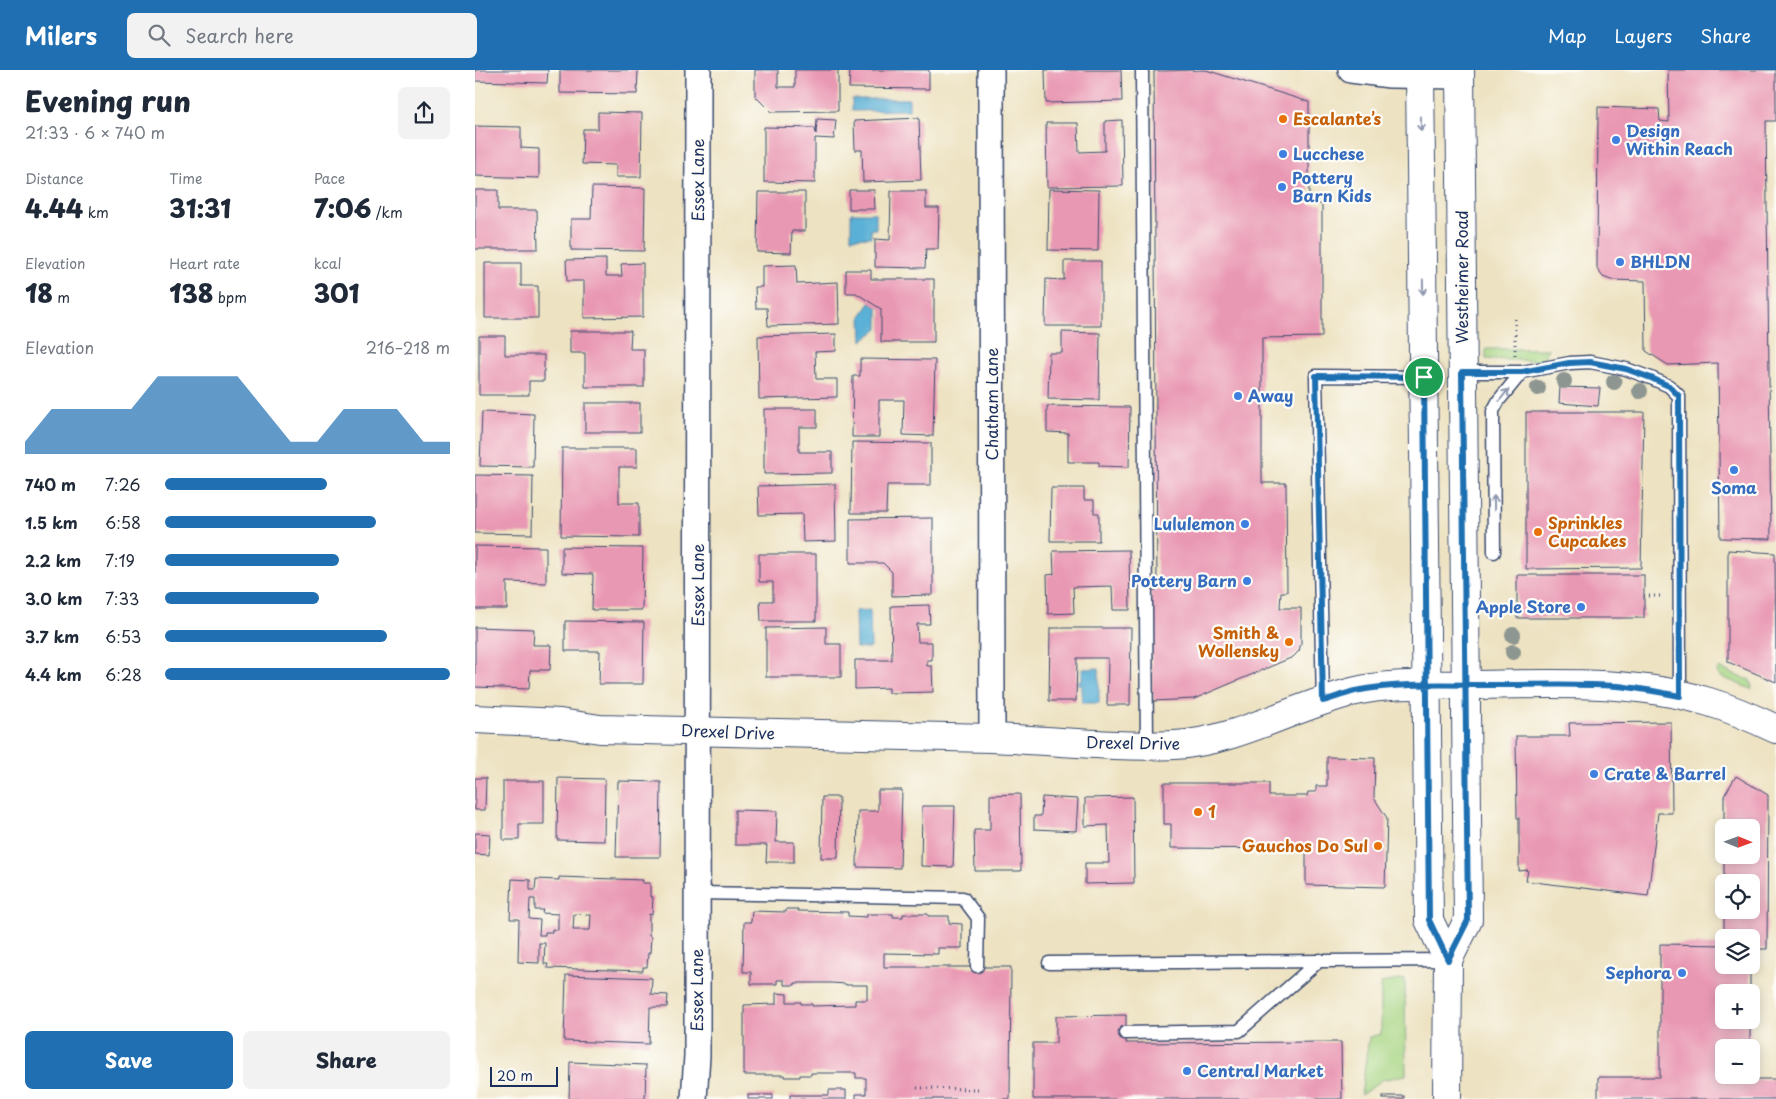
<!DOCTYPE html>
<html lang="en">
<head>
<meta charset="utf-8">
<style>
  body { margin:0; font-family:"Playpen Sans",sans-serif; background:#f2f2f3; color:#1f2937; height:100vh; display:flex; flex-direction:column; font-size:19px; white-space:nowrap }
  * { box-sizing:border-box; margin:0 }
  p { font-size:16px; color:#747a83 }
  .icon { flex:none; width:28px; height:28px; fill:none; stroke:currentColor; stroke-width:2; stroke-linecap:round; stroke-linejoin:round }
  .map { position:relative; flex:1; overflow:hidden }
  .sheet { display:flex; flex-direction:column; background:#fff; width:475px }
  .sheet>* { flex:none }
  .needle { width:32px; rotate:91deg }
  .fabs { position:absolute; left:1240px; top:749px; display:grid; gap:10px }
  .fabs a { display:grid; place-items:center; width:45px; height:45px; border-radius:8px; background:#fff; box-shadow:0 2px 12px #0003; font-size:25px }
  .scale { position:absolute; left:15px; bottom:12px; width:68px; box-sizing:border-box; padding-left:5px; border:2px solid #1b2f5e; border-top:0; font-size:14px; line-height:18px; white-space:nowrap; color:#1b2f5e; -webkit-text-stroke:4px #fdfcf7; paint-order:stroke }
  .pin { position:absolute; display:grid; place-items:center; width:42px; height:42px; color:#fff; margin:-21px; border:2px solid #fff; border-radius:50%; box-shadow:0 1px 5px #0007 }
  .round { display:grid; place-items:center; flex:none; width:52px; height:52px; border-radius:8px; background:#f2f2f3 }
  .head { display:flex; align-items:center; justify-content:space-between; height:85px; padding:0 25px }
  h1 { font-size:28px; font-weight:800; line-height:38px }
  .stats { display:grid; grid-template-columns:repeat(3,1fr); gap:8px; height:85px; padding:5px 25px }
  .stats div { display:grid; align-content:center }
  .stats b { font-size:25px; font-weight:800 }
  .stats small { font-size:14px; font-weight:400 }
  .stats p { font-size:14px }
  .chart { height:140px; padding:10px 25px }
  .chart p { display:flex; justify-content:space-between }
  .chart svg { width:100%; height:90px; margin-top:5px; fill:#1f6fb2; opacity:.7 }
  .action { display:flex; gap:10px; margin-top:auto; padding:10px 25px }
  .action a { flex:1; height:58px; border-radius:8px; background:#1f6fb2; color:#fff; font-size:20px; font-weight:800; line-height:58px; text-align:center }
  .action a+a { background:#f2f2f3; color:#1f2937 }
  ul { padding:0 25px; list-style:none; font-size:16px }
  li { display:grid; grid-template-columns:80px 60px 1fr; align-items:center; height:38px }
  li i { height:12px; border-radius:6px; background:#1f6fb2 }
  header { display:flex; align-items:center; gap:30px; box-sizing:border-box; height:70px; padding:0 25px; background:#1f6fb2; color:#fff }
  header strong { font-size:24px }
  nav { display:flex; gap:28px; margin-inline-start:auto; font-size:18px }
  .search { width:350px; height:45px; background:#f2f2f3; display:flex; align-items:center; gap:12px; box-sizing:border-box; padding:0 18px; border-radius:8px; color:#747a83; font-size:19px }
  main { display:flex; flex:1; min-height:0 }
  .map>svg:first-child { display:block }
</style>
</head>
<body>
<header>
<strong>Milers</strong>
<div class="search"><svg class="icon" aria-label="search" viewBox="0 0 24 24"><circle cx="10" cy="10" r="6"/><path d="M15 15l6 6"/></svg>Search here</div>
<nav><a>Map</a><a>Layers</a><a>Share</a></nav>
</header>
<main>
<section class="sheet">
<div class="head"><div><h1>Evening run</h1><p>21:33 · 6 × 740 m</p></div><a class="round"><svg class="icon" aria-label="share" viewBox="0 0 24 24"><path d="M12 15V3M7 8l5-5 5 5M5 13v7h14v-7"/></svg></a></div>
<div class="stats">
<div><p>Distance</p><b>4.44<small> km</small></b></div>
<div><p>Time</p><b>31:31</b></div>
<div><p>Pace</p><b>7:06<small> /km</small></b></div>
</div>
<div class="stats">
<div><p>Elevation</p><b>18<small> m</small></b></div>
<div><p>Heart rate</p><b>138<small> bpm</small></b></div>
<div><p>kcal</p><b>301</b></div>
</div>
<div class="chart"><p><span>Elevation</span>216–218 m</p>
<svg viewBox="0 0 160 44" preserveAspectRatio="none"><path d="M0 44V38L10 22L20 22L30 22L40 22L50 6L60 6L70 6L80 6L90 22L100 38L110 38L120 22L130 22L140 22L150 38L160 38V44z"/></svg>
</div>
<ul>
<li><b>740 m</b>7:26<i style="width:57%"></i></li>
<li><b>1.5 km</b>6:58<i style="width:74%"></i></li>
<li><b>2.2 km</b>7:19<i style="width:61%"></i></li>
<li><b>3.0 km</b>7:33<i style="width:54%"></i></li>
<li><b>3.7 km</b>6:53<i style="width:78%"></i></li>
<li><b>4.4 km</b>6:28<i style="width:100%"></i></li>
</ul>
<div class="action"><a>Save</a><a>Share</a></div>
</section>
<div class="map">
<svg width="1301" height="1029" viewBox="0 0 1301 1029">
  <rect width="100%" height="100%" fill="#fdfcf7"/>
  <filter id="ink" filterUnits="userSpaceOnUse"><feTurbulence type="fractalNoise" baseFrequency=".02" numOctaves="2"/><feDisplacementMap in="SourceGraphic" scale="10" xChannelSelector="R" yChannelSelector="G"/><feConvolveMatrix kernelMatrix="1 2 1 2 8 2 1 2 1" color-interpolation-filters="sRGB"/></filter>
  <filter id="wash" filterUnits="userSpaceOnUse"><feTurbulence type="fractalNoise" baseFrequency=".0096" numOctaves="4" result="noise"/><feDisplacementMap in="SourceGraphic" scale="20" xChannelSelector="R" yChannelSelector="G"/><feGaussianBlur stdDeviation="1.12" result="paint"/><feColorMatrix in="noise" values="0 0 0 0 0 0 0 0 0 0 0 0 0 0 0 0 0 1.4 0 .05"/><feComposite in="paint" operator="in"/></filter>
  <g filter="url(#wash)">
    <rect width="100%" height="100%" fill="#ede2c1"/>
    <!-- green -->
    <g fill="#a6d481" stroke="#608270">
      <polygon points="1011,279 1074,279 1066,291 1011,289"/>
      <polygon points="1245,598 1260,605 1275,610 1277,617 1276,619 1244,606 1242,601"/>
      <polygon points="930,909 931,1005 907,1010 886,1025 894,967 906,964 906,913"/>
    </g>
    <!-- water -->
    <g fill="#5ab0d6" stroke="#3a709a">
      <polygon points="377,29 434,29 434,40 377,41"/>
      <polygon points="376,143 401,143 401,159 396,159 396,167 376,168"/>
      <polygon points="395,233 403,238 403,259 387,271 386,246"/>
      <polygon points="395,540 396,578 381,578 380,541"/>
      <polygon points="624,598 624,633 607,633 607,615 603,615 603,611 607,610 607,599"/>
    </g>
    <g id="blocks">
      <!-- building -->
      <g fill="#e998b3" fill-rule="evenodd">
        <polygon points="0,0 73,0 72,13 0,11"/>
        <polygon points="85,0 163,0 162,24 85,23"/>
        <polygon points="280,0 303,0 303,17 320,17 320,0 363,0 363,41 296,42 280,26"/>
        <polygon points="375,0 454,0 454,19 374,18"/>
        <polygon points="570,0 646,0 647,31 571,33"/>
        <polygon points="731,0 834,32 834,134 847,134 847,267 787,268 787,413 811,413 812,522 806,522 805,538 826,538 826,573 824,581 818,587 719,629 679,631 677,621 675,520 682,520 679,1"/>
        <polygon points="1193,0 1301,0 1301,51 1291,51 1296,469 1245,468 1243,293 1193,295 1171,281 1170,211 1136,210 1128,207 1122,199 1123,37 1184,39 1185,51 1194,52"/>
        <polygon points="123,42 167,43 166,107 141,107 141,95 107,94 108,59 123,59"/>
        <polygon points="444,48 446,110 388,112 387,80 380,80 379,51"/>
        <polygon points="342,49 361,50 359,69 340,68 340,113 289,112 289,57 340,58 341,64"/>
        <polygon points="647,50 648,116 572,117 571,53 603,53 604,82 630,81 630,51"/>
        <polygon points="0,56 46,57 46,78 64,79 64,108 0,106"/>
        <polygon points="117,117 170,118 169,181 96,180 96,149 116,149"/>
        <polygon points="574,119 624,120 623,181 573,180"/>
        <polygon points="0,120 23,120 23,140 62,140 63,179 0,179"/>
        <polygon points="374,120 399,120 400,139 374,139"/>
        <polygon points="416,121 451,121 451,138 464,138 463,179 451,179 450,198 400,197 400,169 415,170"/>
        <polygon points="283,122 330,122 330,161 317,161 316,183 282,182"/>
        <polygon points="131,189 131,206 147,206 146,194 168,193 168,247 109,248 109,211 92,211 91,190"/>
        <polygon points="589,191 626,191 626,256 570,256 571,209 589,210"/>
        <polygon points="10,193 46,193 46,216 63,216 63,248 10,248"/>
        <polygon points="321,195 322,214 363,212 364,254 293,256 292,238 281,238 280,217 287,217 287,196"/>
        <polygon points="371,200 396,200 396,209 459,209 459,272 406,272 406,239 381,223 371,223"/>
        <polygon points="95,261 156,261 155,279 169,279 169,317 110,317 110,283 95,283"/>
        <polygon points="587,262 625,263 624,330 573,329 574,283 587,283"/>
        <polygon points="361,264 361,281 340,282 341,309 362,309 362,327 284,329 283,266"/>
        <polygon points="4,266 30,266 30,285 69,285 69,311 54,311 54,325 4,325"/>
        <polygon points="385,289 460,290 458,366 428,365 429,330 404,330 404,367 377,367 378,306 385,306"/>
        <polygon points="1085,317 1125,318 1123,336 1084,333"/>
        <rect x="110" y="333" width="55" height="29"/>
        <polygon points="572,336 655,337 654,397 624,396 624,392 593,392 593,363 572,362"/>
        <polygon points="289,339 342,339 342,357 324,357 324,382 357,382 357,403 289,404"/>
        <polygon points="7,342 59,344 58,397 5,396"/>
        <polygon points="1051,342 1169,342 1166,498 1051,499"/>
        <polygon points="377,372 456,373 456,415 412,415 411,443 376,443"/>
        <polygon points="87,378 162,378 162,397 144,397 144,433 164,433 164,467 86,466"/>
        <polygon points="0,405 58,406 57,464 0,463"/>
        <polygon points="360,414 361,471 328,472 327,444 284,445 283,416"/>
        <polygon points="576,418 609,418 609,430 619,430 619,443 624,443 624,471 575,471"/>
        <polygon points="458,448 458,525 417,526 417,502 408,493 375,493 375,449"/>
        <polygon points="0,476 71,477 71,513 32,512 32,539 0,539"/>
        <polygon points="87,477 168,478 167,540 117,540 118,504 87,503"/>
        <polygon points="654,480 655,540 638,540 637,516 598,517 599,543 573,544 572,505 579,504 578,481"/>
        <polygon points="1253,480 1300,483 1301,612 1253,592"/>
        <polygon points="284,484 341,484 341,551 286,551 285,531 298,531 298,512 284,512"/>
        <rect x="1042" y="505" width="127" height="43"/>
        <polygon points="454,535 455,554 442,554 443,572 457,572 457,590 452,590 452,596 457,596 458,622 414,623 414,618 380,619 380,590 417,590 416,536"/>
        <polygon points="90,551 169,552 168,614 124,614 125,581 90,581"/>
        <polygon points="0,557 59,559 58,575 76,575 75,600 55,600 54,619 0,617"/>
        <polygon points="351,557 351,574 366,574 366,607 291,607 291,558"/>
        <polygon points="575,558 656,558 655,635 632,635 633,588 602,588 601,631 574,631"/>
        <polygon points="1196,652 1197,743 1183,743 1173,826 1051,811 1053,800 1044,801 1044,748 1042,748 1041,666 1095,666 1094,653"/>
        <polygon points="852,687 900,688 899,728 912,748 910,817 831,815 831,779 696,778 696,754 689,754 689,713 794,713 794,726 832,726 833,722 841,722 841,716 852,716"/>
        <polygon points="1261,706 1293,725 1292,879 1276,879 1276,868 1249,868 1249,840 1276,840 1276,812 1249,812 1249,785 1276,785 1276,758 1249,758 1249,726"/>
        <polygon points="0,708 11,708 10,740 0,740"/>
        <polygon points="83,708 130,709 129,771 82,770"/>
        <polygon points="28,711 69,711 69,754 44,754 44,770 28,770"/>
        <polygon points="143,711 186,712 185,787 141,787"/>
        <polygon points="403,720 427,720 425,798 382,797 383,741 403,741"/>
        <polygon points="545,724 546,801 500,801 499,760 515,760 515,725"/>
        <polygon points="347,727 364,727 363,788 346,788"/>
        <polygon points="567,727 603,729 601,761 559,759 559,746 566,746"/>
        <polygon points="658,727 659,813 610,814 610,793 634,793 633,755 610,756 610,728"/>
        <polygon points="447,736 480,736 478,797 446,796"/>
        <polygon points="260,740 302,741 301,772 319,772 319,792 291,792 292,775 260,775"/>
        <polygon points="0,763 15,764 14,785 0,784"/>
        <path d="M84,807L168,810L167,813H175V827H178L177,845L174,844V866L176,867L175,883H173L172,897H168V901L72,898L73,894H69L70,873H64V893L43,892L44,849H35L37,809L55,810V820H60L61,809L84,810ZM55,829H60V840H68L67,843L83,844V860L77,859V862H70V865H64L65,850L54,849ZM99,844L116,845L115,860H98Z"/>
        <polygon points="311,839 323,839 323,841 373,842 373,846 392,847 392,844 418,844 418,847 428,847 428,844 453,844 453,846 474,846 474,853 487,854 487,878 463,878 463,884 409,883 409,897 536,897 535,1029 381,1029 381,1024 391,1024 391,1008 381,1008 381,1003 336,1003 336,1005 325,1005 325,1007 310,1007 310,1005 269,1005 269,935 301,934 301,923 312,924 312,932 326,932 326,934 337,934 337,936 380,935 380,930 392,930 392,915 371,915 371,914 356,913 320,913 320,915 309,915 309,910 302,910 302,914 276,914 276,902 268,902 269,852 276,852 277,841 311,842"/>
        <polygon points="1185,874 1249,875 1249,895 1275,895 1275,922 1249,922 1249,950 1275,950 1275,978 1249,978 1249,1005 1275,1005 1275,1009 1300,1009 1301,1029 1123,1029 1123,1007 1185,1007"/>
        <polygon points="91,905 177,908 176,924 193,925 192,937 175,937 174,974 89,971"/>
        <polygon points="651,945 651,973 866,972 867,1029 558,1029 558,973 581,973 581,946"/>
        <polygon points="95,992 171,995 170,1029 94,1029"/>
        <polygon points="354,1020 371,1020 371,1029 315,1029 315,1025 354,1025"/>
        <rect x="273" y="1025" width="25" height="4"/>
        <rect x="908" y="1026" width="21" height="3"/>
      </g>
    </g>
  </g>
  <g filter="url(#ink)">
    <use href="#blocks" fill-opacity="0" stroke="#3a4a6d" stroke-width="1"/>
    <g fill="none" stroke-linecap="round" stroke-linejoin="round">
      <!-- lane casing -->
      <g stroke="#3a4a6d" stroke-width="15">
        <g id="lane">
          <polyline points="667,0 672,674"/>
          <polyline points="987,302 1047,302 1095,293 1115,292 1151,299 1176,308 1194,316 1204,326 1205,626"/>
          <polyline points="1019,482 1018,341 1024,330 1047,302"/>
          <polyline points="848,631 841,306 949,307"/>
          <polyline points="222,823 488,828 503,848 502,896"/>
          <polyline points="574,893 973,890"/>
          <polyline points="650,963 764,961 845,890"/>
        </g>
      </g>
      <!-- street casing -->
      <g stroke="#3a4a6d" stroke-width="28">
        <g id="street">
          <polyline points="516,0 517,668"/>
          <polyline points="876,0 915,5 985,6"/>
          <polyline points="219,1029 222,986 223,0"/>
        </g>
      </g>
      <!-- secondary casing -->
      <g stroke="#3a4a6d" stroke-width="30">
        <path id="secondary" d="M0,649L85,653L125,659C255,662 385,665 515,668C576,670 638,678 700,675C763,671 817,637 877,622C916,612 957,615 996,615C1075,614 1158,609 1234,632C1257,639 1280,649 1301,659"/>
      </g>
      <!-- primary casing -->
      <g stroke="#3a4a6d" stroke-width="30">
        <g id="primary">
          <polyline points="945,0 954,850 973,890 972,1029"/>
          <polyline points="973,890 993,850 985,0"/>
        </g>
      </g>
      <!-- path -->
      <g stroke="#3a4a6d" stroke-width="3" stroke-dasharray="1 4" stroke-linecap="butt">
        <polyline points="1040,285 1040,248"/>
        <polyline points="1169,526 1188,526"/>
        <polyline points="442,1018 504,1019"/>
      </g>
      <!-- lane -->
      <use href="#lane" stroke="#fff" stroke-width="12"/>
      <!-- street -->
      <use href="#street" stroke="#fff" stroke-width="25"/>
      <!-- secondary -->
      <use href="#secondary" stroke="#fff" stroke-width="28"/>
      <!-- primary -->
      <use href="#primary" stroke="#fff" stroke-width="28"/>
    </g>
    <!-- trees -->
    <g fill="#8d9690">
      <circle cx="1089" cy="311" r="8"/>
      <circle cx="1139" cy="312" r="8"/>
      <circle cx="1063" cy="318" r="8"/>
      <circle cx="1165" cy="321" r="8"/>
      <circle cx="1038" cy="565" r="8"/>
      <circle cx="1038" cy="582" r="8"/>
    </g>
    <!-- one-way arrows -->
    <defs><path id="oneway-shaft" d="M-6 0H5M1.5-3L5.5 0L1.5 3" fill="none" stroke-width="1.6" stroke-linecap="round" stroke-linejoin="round" transform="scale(1.25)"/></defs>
    <g stroke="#8d97ae">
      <use href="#oneway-shaft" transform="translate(946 54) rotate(89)"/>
      <use href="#oneway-shaft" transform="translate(948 217) rotate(89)"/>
      <use href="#oneway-shaft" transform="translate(1029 325) rotate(-51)"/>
      <use href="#oneway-shaft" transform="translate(1019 433) rotate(-91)"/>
    </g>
  </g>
  <g fill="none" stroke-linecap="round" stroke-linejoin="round" filter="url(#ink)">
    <!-- route casing -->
    <g stroke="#fff" stroke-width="10">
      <path id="route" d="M949,307L954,850L973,890L993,850L987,302H1047L1094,293L1115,292L1151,299L1176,308L1194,316L1204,326L1205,626C1184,622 1163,618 1142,616C1101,613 1061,615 1020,615C974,615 926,612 880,621C869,624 858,628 848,631L841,306L949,307"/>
    </g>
    <!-- route -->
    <use href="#route" stroke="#1f6fb2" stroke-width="6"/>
  </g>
  <!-- markers -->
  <g fill="#e8710a" stroke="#fdfcf7" stroke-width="2">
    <circle cx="808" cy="49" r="5"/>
    <circle cx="1063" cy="462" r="5"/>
    <circle cx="814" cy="572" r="5"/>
    <circle cx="723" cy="742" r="5"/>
    <circle cx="903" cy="776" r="5"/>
  </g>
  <g fill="#3f7fe0" stroke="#fdfcf7" stroke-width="2">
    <circle cx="1141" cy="70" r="5"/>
    <circle cx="808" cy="84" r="5"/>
    <circle cx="807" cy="117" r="5"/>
    <circle cx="1145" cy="192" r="5"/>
    <circle cx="763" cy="326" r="5"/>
    <circle cx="1259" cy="400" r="5"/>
    <circle cx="770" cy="454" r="5"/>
    <circle cx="772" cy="511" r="5"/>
    <circle cx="1106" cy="537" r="5"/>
    <circle cx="1119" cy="704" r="5"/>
    <circle cx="1207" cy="903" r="5"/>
    <circle cx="712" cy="1001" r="5"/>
  </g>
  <g text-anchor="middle" stroke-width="4.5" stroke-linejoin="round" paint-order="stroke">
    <!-- food labels -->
    <g font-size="16" font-weight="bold" fill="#c56008" stroke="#fdfcf7" text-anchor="start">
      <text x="818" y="55">Escalante’s</text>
      <text x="1073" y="459">Sprinkles<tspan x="1073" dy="18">Cupcakes</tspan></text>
      <text x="804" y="569" text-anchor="end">Smith &amp;<tspan x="804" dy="18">Wollensky</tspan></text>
      <text x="733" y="748">1</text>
      <text x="893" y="782" text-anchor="end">Gauchos Do Sul</text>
    </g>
    <!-- shop labels -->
    <g font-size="16" font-weight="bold" fill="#366cbe" stroke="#fdfcf7" text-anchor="start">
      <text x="1151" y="67">Design<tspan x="1151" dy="18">Within Reach</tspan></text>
      <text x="818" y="90">Lucchese</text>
      <text x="817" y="114">Pottery<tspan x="817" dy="18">Barn Kids</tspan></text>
      <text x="1155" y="198">BHLDN</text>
      <text x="773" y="332">Away</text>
      <text x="1259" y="424" text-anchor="middle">Soma</text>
      <text x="760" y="460" text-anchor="end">Lululemon</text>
      <text x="762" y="517" text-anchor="end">Pottery Barn</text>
      <text x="1096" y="543" text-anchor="end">Apple Store</text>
      <text x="1129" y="710">Crate &amp; Barrel</text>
      <text x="1197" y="909" text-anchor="end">Sephora</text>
      <text x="722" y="1007">Central Market</text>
    </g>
    <!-- street labels -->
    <g font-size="16" fill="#1b2f5e" stroke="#fdfcf7">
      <text transform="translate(223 110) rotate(-90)" y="6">Essex Lane</text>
      <text transform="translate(987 207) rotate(-90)" y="6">Westheimer Road</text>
      <text transform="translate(517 334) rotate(-90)" y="6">Chatham Lane</text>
      <text transform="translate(223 515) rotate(-90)" y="6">Essex Lane</text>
      <text transform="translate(253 662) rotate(2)" y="6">Drexel Drive</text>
      <text transform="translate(658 673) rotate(1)" y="6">Drexel Drive</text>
      <text transform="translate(222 920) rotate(-90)" y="6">Essex Lane</text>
    </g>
  </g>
</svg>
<div class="fabs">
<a><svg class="needle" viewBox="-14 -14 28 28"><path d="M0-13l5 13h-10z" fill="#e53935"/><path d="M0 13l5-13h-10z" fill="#747a83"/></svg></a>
<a><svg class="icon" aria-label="locate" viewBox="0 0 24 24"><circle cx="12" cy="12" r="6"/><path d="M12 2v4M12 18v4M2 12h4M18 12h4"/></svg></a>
<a><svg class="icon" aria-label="layers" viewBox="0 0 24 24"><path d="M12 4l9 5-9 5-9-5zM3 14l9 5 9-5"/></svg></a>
<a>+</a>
<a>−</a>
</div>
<div class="scale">20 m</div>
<div class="pin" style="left:949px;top:307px;background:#1e9e55"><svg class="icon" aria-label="arrive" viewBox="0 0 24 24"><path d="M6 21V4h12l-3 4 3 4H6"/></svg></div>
</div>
</main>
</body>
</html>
